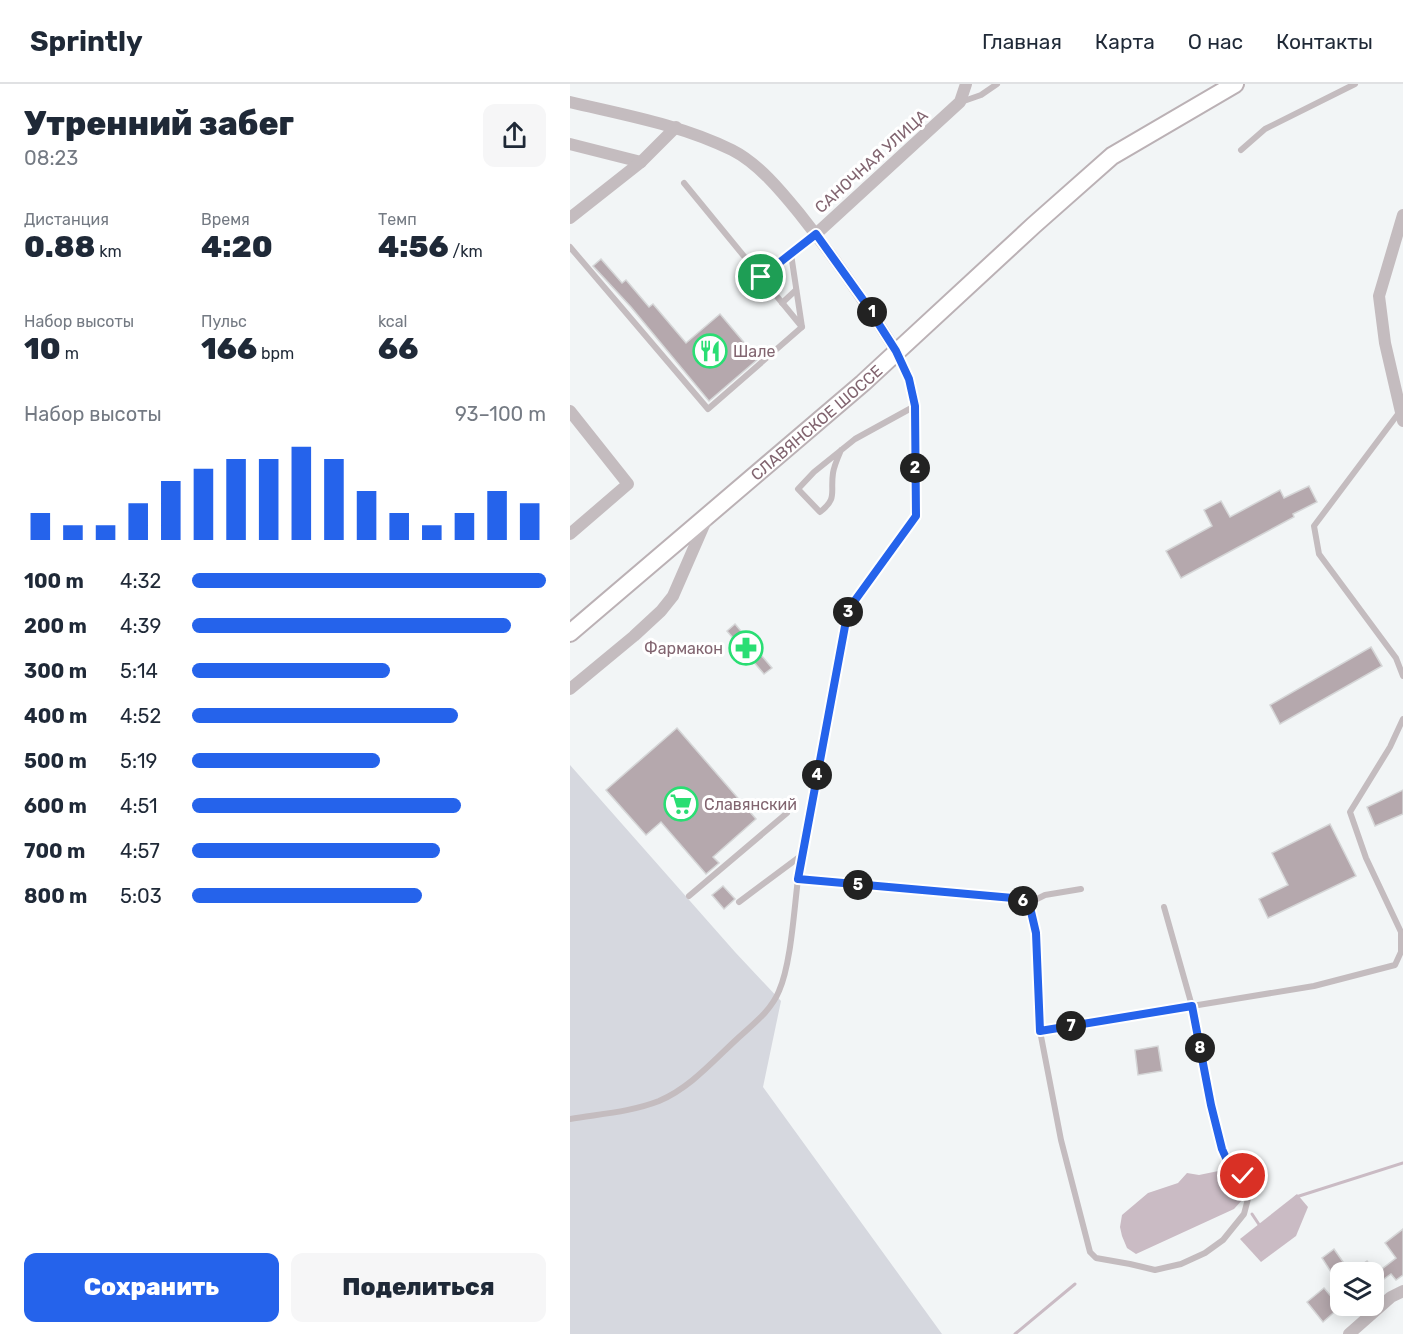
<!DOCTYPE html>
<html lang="ru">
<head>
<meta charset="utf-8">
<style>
  body { margin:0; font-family:Rubik,sans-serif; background:#f6f6f7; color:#1f2937; height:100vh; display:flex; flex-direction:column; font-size:22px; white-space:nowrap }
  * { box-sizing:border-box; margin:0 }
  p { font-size:20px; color:#747a83 }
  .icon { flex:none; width:33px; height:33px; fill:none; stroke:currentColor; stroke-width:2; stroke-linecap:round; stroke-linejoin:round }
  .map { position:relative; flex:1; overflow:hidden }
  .drawer { display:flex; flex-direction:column; background:#fff; width:570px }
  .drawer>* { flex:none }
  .tools { position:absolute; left:760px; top:1178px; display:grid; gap:12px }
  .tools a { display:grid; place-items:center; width:54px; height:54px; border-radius:12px; background:#fff; box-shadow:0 3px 15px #0003; font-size:30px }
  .pin { position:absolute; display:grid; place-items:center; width:51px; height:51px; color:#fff; margin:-26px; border:3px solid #fff; border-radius:50%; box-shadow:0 2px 6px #0007 }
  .km { position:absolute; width:30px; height:30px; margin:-15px; border-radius:50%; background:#222; color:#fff; font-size:16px; line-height:30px; text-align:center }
  .round { display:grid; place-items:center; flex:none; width:63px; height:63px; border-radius:12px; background:#f6f6f7 }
  .overview { display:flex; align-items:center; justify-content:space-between; height:102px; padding:0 24px }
  h1 { font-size:33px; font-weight:800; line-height:45px }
  .stats { display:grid; grid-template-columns:repeat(3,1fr); gap:9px; height:102px; padding:6px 24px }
  .stats div { display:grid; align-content:center }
  .stats b { font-size:30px; font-weight:800 }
  .stats small { font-size:16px; font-weight:400 }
  .stats p { font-size:16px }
  .chart { height:168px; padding:12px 24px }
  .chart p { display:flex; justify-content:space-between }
  .chart svg { width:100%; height:108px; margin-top:6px; stroke:#2563eb; stroke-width:6 }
  .cta { display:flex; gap:12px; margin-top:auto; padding:12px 24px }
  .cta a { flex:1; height:69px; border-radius:12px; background:#2563eb; color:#fff; font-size:24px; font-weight:800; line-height:69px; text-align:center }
  .cta a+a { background:#f6f6f7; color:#1f2937 }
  ul { padding:0 24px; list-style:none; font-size:20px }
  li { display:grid; grid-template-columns:96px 72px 1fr; align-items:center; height:45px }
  li i { height:15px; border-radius:8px; background:#2563eb }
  header { display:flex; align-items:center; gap:36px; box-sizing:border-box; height:84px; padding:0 30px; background:#fff; border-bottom:2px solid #e0e1e3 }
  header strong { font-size:28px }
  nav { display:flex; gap:33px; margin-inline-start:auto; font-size:21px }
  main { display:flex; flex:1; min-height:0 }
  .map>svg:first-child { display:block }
</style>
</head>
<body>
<header>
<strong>Sprintly</strong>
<nav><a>Главная</a><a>Карта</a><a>О нас</a><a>Контакты</a></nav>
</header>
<main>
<section class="drawer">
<div class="overview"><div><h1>Утренний забег</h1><p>08:23</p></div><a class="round"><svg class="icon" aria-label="share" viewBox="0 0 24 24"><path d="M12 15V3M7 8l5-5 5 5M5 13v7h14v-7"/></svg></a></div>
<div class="stats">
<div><p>Дистанция</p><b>0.88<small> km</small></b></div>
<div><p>Время</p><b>4:20</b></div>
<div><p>Темп</p><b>4:56<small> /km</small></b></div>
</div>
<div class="stats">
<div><p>Набор высоты</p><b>10<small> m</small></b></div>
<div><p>Пульс</p><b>166<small> bpm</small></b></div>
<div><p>kcal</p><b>66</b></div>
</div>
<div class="chart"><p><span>Набор высоты</span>93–100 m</p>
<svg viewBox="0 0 160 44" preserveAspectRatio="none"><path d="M5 44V33M15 44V38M25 44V38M35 44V29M45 44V20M55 44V15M65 44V11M75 44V11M85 44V6M95 44V11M105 44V24M115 44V33M125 44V38M135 44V33M145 44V24M155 44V29"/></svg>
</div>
<ul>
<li><b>100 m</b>4:32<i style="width:100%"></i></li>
<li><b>200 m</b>4:39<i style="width:90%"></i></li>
<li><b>300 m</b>5:14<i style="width:56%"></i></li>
<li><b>400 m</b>4:52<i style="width:75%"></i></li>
<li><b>500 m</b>5:19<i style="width:53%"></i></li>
<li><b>600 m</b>4:51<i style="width:76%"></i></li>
<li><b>700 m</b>4:57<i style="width:70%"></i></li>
<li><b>800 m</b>5:03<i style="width:65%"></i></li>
</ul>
<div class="cta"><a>Сохранить</a><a>Поделиться</a></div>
</section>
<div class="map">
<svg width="833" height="1250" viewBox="0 0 833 1250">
  <rect width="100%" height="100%" fill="#f2f5f6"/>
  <!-- green -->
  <polygon fill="#d6d8df" points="0,681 165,868 211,917 193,1003 372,1250 0,1250"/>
  <!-- water -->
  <g fill="#cabbc4">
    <polygon points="658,1085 673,1115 664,1125 566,1170 557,1164 552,1152 550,1143 552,1131 578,1109 608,1099 617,1089 629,1091"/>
    <polygon points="727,1110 738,1123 726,1152 691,1178 670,1155"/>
  </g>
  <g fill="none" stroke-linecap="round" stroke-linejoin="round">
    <!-- stream -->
    <g stroke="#cabbc4" stroke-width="3">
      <polyline points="726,1113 833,1079"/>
      <polyline points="682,1130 690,1142"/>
      <polyline points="445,1250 505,1200"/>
    </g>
  </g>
  <!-- building -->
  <g fill="#b5a8ad" stroke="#d5d6d7" stroke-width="1.5">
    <polygon points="31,175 52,199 56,196 79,223 83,220 116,259 150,230 188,275 139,317 61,223 23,182"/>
    <polygon points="739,402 747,418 723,430 724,433 611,494 596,467 642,442 634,426 651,417 660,433 710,406 714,414"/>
    <polygon points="165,540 202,584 194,590 157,547"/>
    <polygon points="801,563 812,582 710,640 700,621"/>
    <polygon points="107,644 186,735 143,773 149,779 136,790 91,738 76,751 36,706"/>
    <polygon points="833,706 833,730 805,742 797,723"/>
    <polygon points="760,740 786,792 698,834 689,815 718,801 702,769"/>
    <polygon points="153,802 165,815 154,825 142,811"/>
    <polygon points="588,962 592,987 568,991 565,966"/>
    <polygon points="833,1145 833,1191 826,1196 821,1190 804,1202 804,1191 826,1174 815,1159"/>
    <polygon points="764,1165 780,1188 761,1188 752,1174"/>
    <polygon points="797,1177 805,1188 782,1188"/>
    <polygon points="754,1204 770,1223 753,1238 737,1218"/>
  </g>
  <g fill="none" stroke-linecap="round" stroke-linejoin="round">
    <!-- secondary casing -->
    <g stroke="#bbb1b5" stroke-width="20">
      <g id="secondary">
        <path id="s1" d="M0,549L293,299L464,141L542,72L665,0"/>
      </g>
    </g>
    <!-- service -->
    <g stroke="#c4bcbf" stroke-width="6">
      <polyline points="391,18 411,11 427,0"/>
      <polyline points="671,66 695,45 785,0"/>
      <polyline points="114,99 232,243 221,170"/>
      <polyline points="0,163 138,325 232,243"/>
      <polyline points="191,193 245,150"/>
      <polyline points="212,219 226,206"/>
      <polyline points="831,326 744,442 749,470 826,574 833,592"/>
      <path d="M271,366C268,373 264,382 263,389C260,409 268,414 250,428L228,405L244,388L285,355L345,322"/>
      <polyline points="232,771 228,795 443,814 459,819 466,849 470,947 491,1056 520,1168 526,1174 560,1180 585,1186 611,1180 635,1169 653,1156 674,1130 679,1111 673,1092 656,1074 652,1065 641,1021 622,922 594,823"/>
      <polyline points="119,812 217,729"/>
      <polyline points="169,818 232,771 278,526 346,432 345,322 339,295 328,271"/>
      <polyline points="459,819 475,811 511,805"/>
      <polyline points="470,947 744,902 825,881 831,868 831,848 796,774 780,728 820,663 833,635"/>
      <path d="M0,1035C29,1030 61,1028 89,1017C120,1004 143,977 167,955C182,941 201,927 209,907C221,880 224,826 228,795"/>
    </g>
    <!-- minor -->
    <g stroke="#c4bcbf" stroke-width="12">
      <path d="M0,18C55,31 112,41 162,66C188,79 211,107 229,129C264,173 296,219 326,267"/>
      <polyline points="0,60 71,78"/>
      <polyline points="833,131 809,212 815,259 833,337"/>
      <polyline points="0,134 71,78 106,43"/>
      <polyline points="246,150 390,18 396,0"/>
      <polyline points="0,327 58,400 0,450"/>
      <polyline points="0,605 64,552 91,527 103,512 137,434"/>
      <polyline points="779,1250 821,1213 833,1207"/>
    </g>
    <!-- secondary -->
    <use href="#secondary" stroke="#fff" stroke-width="16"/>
  </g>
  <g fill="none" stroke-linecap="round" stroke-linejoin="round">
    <!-- route casing -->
    <g stroke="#fff" stroke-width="12">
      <polyline id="route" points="191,193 246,150 294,217 326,267 339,295 345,322 346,432 278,526 228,795 443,814 459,819 466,849 470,947 622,922 641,1021 652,1065 656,1074 673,1092"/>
    </g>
    <!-- route -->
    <use href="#route" stroke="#2563eb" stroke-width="8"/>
  </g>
  <!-- icons -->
  <defs>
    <g id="restaurant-ring" transform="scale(1.725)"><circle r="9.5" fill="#fff" stroke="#2ade73" stroke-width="1.5"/><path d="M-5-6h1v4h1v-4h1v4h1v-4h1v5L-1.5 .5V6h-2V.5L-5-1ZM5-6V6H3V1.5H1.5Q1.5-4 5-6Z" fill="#2ade73"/></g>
    <g id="pharmacy-ring" transform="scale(1.725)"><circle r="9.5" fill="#fff" stroke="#2ade73" stroke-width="1.5"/><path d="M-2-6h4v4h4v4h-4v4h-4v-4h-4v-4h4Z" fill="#2ade73"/></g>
    <g id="supermarket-ring" transform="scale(1.725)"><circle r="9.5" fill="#fff" stroke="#2ade73" stroke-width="1.5"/><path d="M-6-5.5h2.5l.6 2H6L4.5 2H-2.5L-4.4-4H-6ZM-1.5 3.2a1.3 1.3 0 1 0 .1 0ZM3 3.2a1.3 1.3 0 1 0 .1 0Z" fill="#2ade73"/></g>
  </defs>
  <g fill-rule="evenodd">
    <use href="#restaurant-ring" x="140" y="267"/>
    <use href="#pharmacy-ring" x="176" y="564"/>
    <use href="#supermarket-ring" x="111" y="720"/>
  </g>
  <g text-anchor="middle" stroke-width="6" stroke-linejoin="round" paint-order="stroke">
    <!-- street labels -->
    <g font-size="16" fill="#826570" stroke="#fff">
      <text transform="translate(301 77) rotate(-42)" y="6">САНОЧНАЯ УЛИЦА</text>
      <text dy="6" stroke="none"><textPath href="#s1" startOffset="324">СЛАВЯНСКОЕ ШОССЕ</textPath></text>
    </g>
    <!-- poi labels -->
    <g font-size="16" fill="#826570" stroke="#fff" text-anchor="start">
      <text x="163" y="273">Шале</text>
      <text x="153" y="570" text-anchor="end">Фармакон</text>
      <text x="134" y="726">Славянский</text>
    </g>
  </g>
</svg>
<div class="tools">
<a><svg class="icon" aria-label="layers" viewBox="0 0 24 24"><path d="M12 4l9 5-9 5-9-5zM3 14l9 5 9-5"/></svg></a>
</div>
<div class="pin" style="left:191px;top:193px;background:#1e9e55"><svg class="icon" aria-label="arrive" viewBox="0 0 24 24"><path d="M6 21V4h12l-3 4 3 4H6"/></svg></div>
<div class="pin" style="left:673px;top:1092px;background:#d93025"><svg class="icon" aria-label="check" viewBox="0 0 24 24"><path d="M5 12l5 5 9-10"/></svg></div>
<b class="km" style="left:302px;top:228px">1</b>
<b class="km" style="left:345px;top:384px">2</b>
<b class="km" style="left:278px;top:528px">3</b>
<b class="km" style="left:247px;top:691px">4</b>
<b class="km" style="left:288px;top:801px">5</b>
<b class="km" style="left:453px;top:817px">6</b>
<b class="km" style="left:501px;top:942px">7</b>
<b class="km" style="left:630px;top:964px">8</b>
</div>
</main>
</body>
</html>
